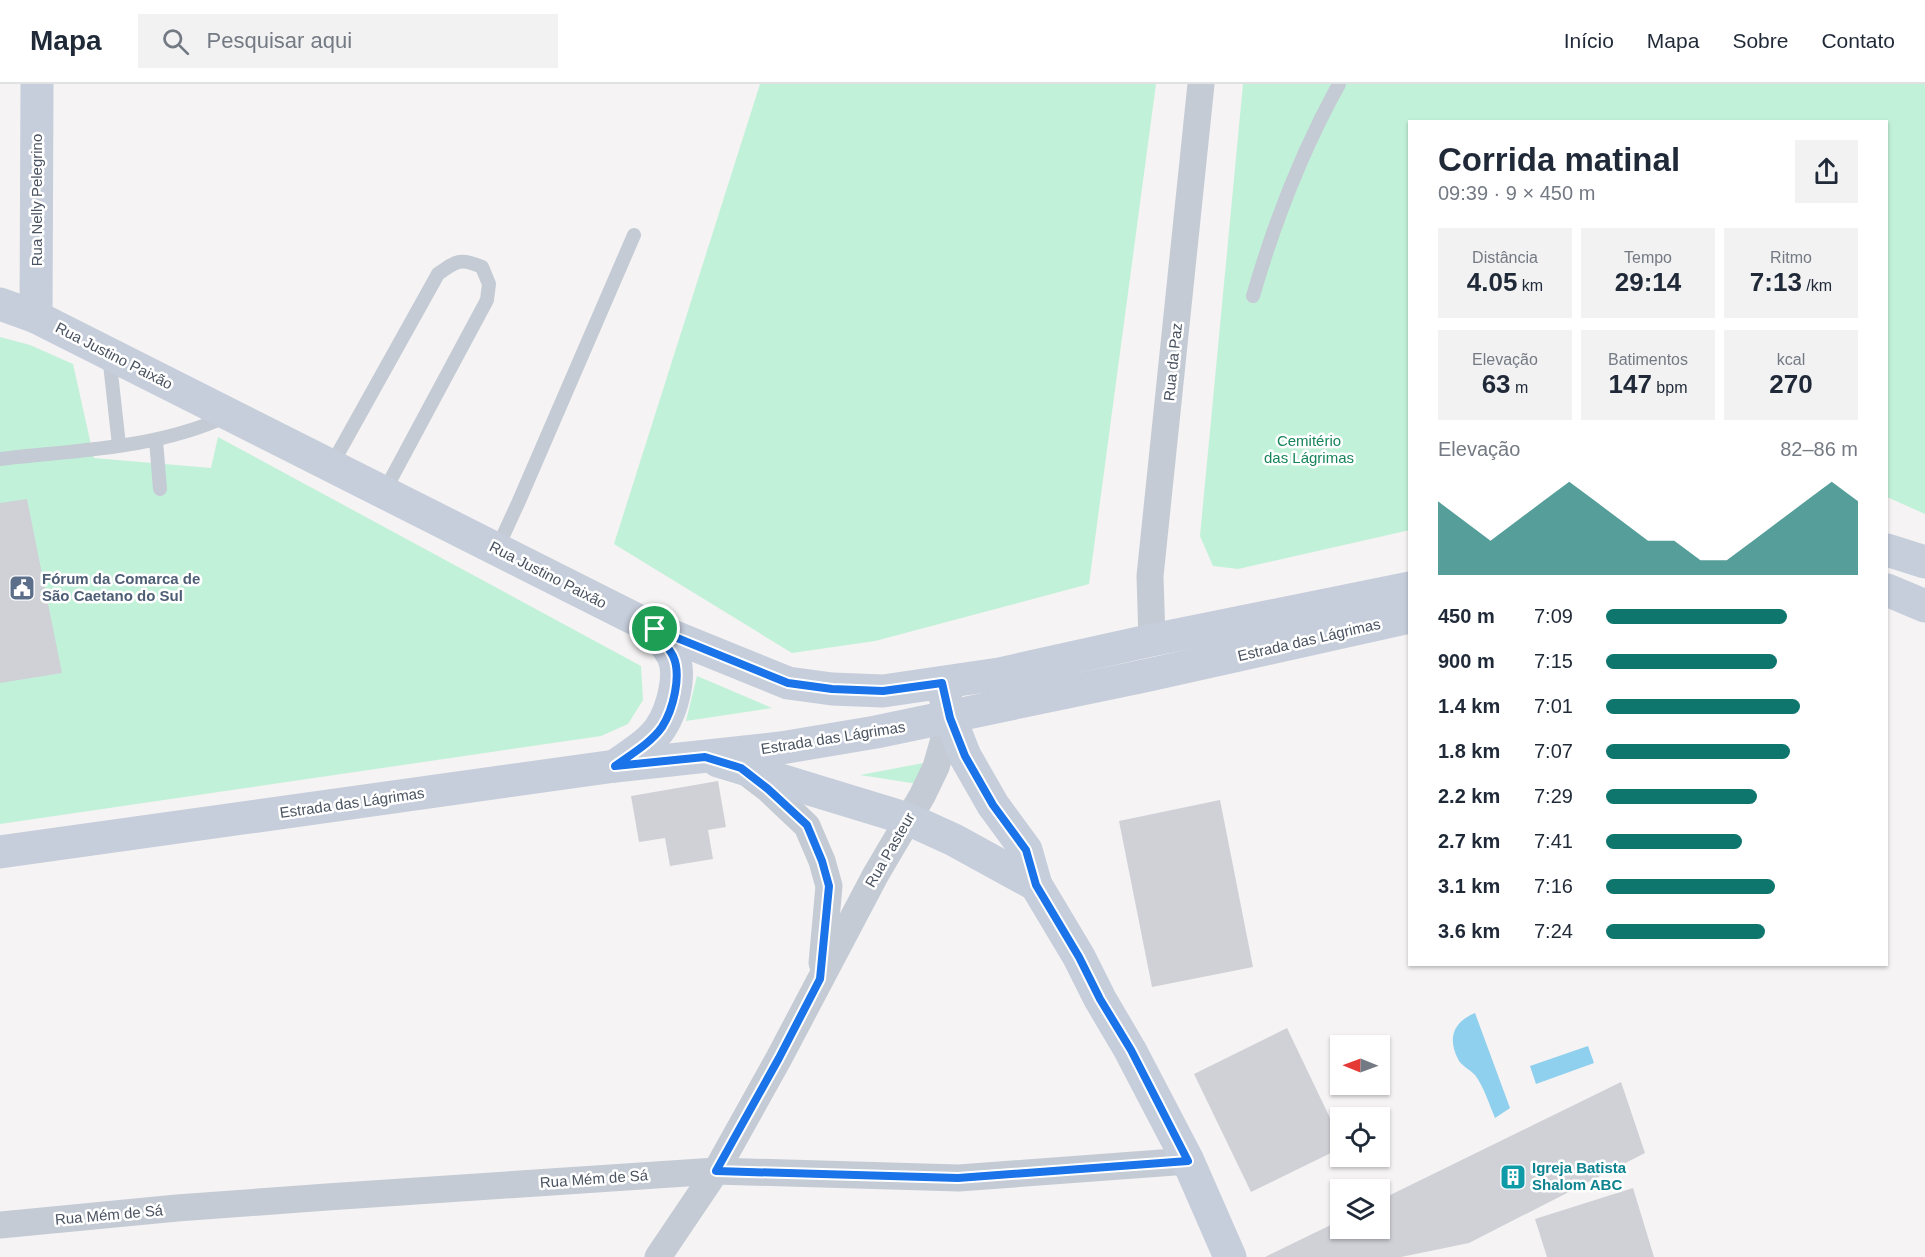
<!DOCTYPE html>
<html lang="pt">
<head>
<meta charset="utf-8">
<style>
  body { margin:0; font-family:Arial,sans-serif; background:#f2f2f3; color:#1f2937; height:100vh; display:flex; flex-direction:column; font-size:22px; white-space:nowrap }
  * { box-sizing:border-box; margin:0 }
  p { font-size:20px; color:#747a83 }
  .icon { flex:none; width:33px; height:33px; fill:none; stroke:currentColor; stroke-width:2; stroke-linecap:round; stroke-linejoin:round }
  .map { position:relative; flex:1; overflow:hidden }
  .panel { position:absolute; left:1408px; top:36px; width:480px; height:846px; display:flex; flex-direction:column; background:#fff; border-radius:0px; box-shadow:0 2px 4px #0004 }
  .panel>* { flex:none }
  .needle { width:39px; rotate:271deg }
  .buttons { position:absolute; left:1330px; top:951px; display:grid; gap:12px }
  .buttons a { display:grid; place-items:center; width:60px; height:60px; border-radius:0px; background:#fff; box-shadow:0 2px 4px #0004; font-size:30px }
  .pin { position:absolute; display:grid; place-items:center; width:51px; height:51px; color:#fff; margin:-26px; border:3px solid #fff; border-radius:50%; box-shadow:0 2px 6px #0007 }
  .round { display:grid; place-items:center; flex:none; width:63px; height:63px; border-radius:0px; background:#f2f2f3 }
  .headline { display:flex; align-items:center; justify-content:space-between; height:102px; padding:0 30px }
  h1 { font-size:33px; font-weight:700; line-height:45px }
  .figures { display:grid; grid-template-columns:repeat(3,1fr); gap:9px; height:102px; padding:6px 30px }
  .figures div { display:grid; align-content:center; border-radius:0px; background:#f2f2f3; text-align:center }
  .figures b { font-size:26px; font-weight:700 }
  .figures small { font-size:16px; font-weight:400 }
  .figures p { font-size:16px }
  .chart { height:168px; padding:12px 30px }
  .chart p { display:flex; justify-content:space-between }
  .chart svg { width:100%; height:108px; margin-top:6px; fill:#0f766e; opacity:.7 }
  ul { padding:0 30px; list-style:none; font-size:20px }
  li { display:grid; grid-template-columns:96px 72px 1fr; align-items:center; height:45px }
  li i { height:15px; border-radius:8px; background:#0f766e }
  header { display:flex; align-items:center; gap:36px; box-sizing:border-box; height:84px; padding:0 30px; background:#fff; border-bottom:2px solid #e0e1e3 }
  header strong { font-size:28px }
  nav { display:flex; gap:33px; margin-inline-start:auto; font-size:21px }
  .search { width:420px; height:54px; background:#f2f2f3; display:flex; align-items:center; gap:15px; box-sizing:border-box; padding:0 21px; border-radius:0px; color:#747a83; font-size:22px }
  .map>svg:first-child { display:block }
</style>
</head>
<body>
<header>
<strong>Mapa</strong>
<div class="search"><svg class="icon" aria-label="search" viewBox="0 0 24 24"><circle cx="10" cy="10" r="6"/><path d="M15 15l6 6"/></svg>Pesquisar aqui</div>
<nav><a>Início</a><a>Mapa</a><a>Sobre</a><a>Contato</a></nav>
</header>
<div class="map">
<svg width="1925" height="1173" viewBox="0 0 1925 1173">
  <rect width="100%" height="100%" fill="#f5f3f3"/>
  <!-- green -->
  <g fill="#c2f1d9">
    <polygon points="760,0 1156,0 1089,500 875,557 792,569 614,460"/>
    <polygon points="1243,0 1925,0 1925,430 1887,413 1887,38 1410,38 1410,446 1238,485 1213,482 1200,452"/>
    <polygon points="0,253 30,261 73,280 94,374 211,384 218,353 641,582 643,616 628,640 601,652 0,740"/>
    <polygon points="697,592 772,624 686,637"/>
    <polygon points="929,678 918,700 860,691"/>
  </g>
  <!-- water -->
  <g fill="#8fd0ee">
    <path d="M1475,929L1510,1024L1495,1034C1490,1022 1483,1001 1475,991C1470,985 1461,982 1458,975C1447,953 1454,938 1475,929Z"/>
    <polygon points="1588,962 1594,979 1536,1000 1530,982"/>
  </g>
  <!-- building -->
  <g fill="#cfd1d7">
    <polygon points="27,415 62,589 0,599 0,419"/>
    <polygon points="718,697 726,743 708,746 713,775 670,782 665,754 639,758 631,712"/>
    <polygon points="1220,716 1253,883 1152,903 1119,737"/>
    <polygon points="1287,944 1341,1057 1341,1064 1251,1108 1194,990"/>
    <polygon points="1621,998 1645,1069 1469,1159 1401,1173 1265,1173 1341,1136 1341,1144 1380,1144 1380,1116"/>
    <polygon points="1633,1104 1654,1173 1547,1173 1535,1135"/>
  </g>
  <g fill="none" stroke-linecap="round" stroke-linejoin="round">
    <!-- lane -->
    <g stroke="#c4cbd4" stroke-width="14">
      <path d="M1253,212C1274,139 1302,67 1339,0"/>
      <polyline points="109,271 119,361"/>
      <polyline points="156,356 160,405"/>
      <path d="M0,375C75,366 155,365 225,333"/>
      <path d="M331,382L438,190C457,176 461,174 482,183L489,200L487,216L384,408"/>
      <polyline points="497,465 519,417 634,151"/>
    </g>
    <!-- street -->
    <g stroke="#c4cbd4" stroke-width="27">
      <polyline points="1152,556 1150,492 1201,0"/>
      <polyline points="746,688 768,705 807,742 822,777 829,802 822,879"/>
      <polyline points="0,1141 177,1124 327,1113 716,1087 959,1094 1188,1077"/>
      <polyline points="658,1173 716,1087 779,974 876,790 922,712 936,683 950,634"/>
    </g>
    <!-- secondary -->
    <g stroke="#c6cddb" stroke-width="33">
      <polyline points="0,220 36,233 655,545 788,599 832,605 883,607 999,590 1152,556 1410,504"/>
      <polyline points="36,233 37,0"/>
      <polyline points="1887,466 1925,478"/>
      <polyline points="1887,506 1925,522"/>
      <polyline points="945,612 950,634 965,672 993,721 1026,766 1036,801 1079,873 1100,915 1130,966 1188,1077 1230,1173"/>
      <polyline points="718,677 908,735 954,756 1036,801"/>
      <path d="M615,682C630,671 651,659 661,643C672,626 682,591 673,572C668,563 661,554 655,545"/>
      <polyline points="0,768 615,682 781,664 876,648 1144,592 1410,533"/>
    </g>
  </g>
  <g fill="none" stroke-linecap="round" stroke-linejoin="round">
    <!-- route casing -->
    <g stroke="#fff" stroke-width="12">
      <path id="route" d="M655,545L788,599L832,605L883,607L942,599L950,634L965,672L993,721L1026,766L1036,801L1079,873L1100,915L1131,966L1188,1077L958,1094L716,1087L779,974L820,895L829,802L822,777L807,741L768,705L741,684L705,673L615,682C630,671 651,659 662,643C673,626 682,591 673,572C668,563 661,554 655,545Z"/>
    </g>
    <!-- route -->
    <use href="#route" stroke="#1a73e8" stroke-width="8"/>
  </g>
  <!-- icons -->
  <defs>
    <g id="civic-square" transform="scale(1.35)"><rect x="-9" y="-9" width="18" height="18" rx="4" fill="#5c6f8a" stroke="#fff"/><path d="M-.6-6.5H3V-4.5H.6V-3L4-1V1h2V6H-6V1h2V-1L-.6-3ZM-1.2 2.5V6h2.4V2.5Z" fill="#fff"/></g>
    <g id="building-square" transform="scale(1.35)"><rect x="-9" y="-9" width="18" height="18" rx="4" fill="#0f9aa8" stroke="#fff"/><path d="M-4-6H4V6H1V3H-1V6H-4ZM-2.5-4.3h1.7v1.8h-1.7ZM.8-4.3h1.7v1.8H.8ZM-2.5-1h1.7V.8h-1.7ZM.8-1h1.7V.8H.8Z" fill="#fff"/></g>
  </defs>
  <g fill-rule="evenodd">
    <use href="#civic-square" x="22" y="504"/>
    <use href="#building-square" x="1513" y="1093"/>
  </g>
  <g text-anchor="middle" stroke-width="5" stroke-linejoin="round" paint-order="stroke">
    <!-- street labels -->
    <g font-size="15" fill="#4a5361" stroke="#fff">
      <text transform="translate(37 116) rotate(-90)" y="5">Rua Nelly Pelegrino</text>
      <text transform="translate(114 272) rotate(27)" y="5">Rua Justino Paixão</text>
      <text transform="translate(1173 278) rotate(-84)" y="5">Rua da Paz</text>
      <text transform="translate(548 491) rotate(27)" y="5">Rua Justino Paixão</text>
      <text transform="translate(1309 556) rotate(-13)" y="5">Estrada das Lágrimas</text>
      <text transform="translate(833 654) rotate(-9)" y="5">Estrada das Lágrimas</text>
      <text transform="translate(352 719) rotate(-8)" y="5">Estrada das Lágrimas</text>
      <text transform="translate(890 766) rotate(-60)" y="5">Rua Pasteur</text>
      <text transform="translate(594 1095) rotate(-4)" y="5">Rua Mém de Sá</text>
      <text transform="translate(109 1131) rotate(-5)" y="5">Rua Mém de Sá</text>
    </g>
    <!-- park labels -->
    <g font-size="15" fill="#17855a" stroke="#fff">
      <text x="1309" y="362">Cemitério<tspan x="1309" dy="17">das Lágrimas</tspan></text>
    </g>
    <!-- service labels -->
    <g font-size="15" font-weight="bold" fill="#4e5e75" stroke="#fff" text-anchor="start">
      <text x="42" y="500">Fórum da Comarca de<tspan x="42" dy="17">São Caetano do Sul</tspan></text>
    </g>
    <!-- culture labels -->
    <g font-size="15" font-weight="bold" fill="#0d838f" stroke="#fff" text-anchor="start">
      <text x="1532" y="1089">Igreja Batista<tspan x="1532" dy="17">Shalom ABC</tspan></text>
    </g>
  </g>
</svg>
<div class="buttons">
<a><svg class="needle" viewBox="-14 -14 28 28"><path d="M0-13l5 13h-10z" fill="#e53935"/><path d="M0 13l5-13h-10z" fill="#747a83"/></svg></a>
<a><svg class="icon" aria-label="locate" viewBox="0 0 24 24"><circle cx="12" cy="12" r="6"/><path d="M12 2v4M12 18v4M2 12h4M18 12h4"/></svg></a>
<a><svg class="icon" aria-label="layers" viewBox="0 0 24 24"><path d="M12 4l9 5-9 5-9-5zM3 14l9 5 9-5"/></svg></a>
</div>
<div class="pin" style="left:655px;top:545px;background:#1e9e55"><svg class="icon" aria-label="arrive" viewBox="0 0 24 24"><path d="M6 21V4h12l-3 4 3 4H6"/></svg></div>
<section class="panel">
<div class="headline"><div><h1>Corrida matinal</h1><p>09:39 · 9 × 450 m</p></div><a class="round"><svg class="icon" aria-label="share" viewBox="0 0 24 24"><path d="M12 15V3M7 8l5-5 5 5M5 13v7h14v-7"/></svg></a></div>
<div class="figures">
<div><p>Distância</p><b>4.05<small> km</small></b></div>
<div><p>Tempo</p><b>29:14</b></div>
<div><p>Ritmo</p><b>7:13<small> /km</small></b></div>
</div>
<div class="figures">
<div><p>Elevação</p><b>63<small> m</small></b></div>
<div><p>Batimentos</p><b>147<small> bpm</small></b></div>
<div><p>kcal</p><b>270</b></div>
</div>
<div class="chart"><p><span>Elevação</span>82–86 m</p>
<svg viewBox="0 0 160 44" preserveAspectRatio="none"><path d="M0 44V14L10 22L20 30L30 22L40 14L50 6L60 14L70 22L80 30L90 30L100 38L110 38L120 30L130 22L140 14L150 6L160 14V44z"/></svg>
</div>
<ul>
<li><b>450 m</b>7:09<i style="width:72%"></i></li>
<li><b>900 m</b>7:15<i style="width:68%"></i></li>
<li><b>1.4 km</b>7:01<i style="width:77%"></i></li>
<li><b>1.8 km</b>7:07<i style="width:73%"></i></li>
<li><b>2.2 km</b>7:29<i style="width:60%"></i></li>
<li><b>2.7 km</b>7:41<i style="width:54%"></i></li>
<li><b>3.1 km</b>7:16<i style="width:67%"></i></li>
<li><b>3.6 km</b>7:24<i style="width:63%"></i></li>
</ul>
</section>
</div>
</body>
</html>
